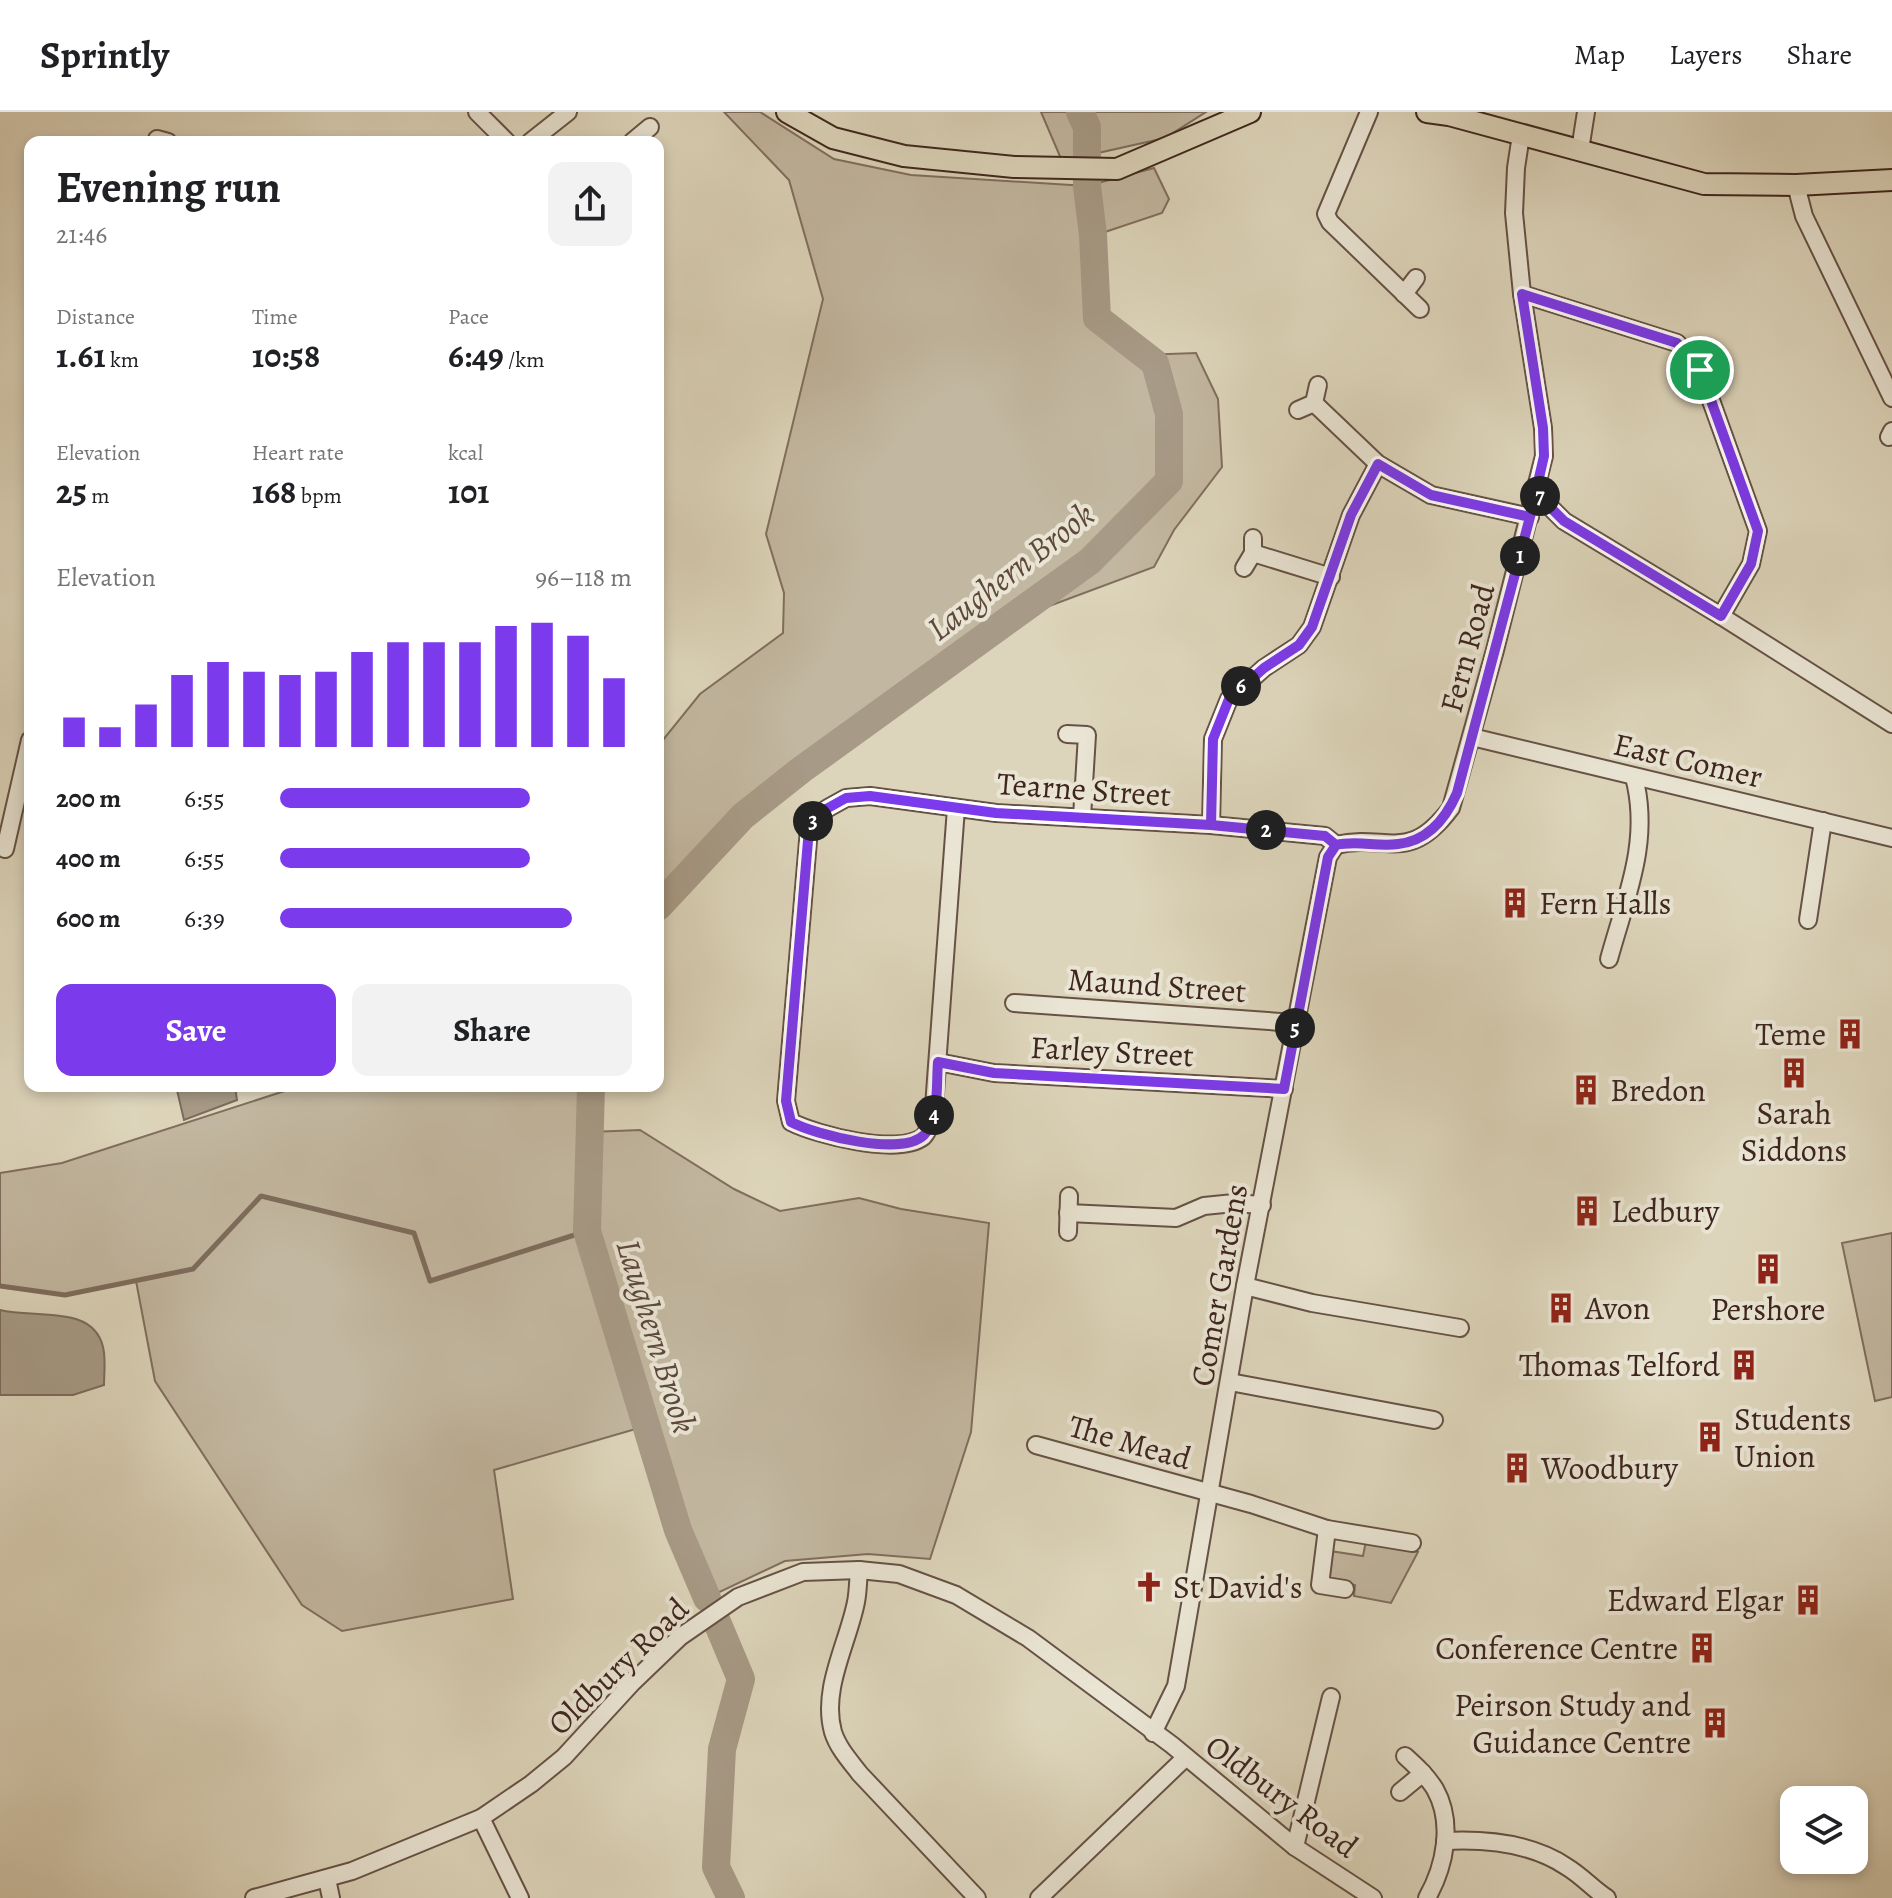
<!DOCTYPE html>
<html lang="en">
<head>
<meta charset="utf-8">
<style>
  body { margin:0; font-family:Alegreya,serif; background:#f2f2f2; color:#202124; height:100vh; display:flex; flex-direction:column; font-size:30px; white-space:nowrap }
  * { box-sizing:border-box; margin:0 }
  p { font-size:26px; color:#757577 }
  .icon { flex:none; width:44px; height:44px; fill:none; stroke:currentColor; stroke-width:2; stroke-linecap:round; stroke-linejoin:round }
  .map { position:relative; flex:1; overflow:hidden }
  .drawer { position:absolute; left:24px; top:24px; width:640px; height:956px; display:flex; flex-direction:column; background:#fff; border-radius:16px; box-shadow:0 4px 12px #0003 }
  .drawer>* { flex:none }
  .tools { position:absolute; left:1780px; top:1674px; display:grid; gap:16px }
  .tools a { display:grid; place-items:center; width:88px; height:88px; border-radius:16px; background:#fff; box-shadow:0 4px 12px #0003; font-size:40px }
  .pin { position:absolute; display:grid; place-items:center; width:68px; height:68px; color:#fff; margin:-34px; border:4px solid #fff; border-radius:50%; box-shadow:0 2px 8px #0007 }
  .km { position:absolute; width:40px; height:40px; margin:-20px; border-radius:50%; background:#222; color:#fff; font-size:22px; line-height:40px; text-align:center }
  .round { display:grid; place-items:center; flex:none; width:84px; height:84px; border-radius:16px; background:#f2f2f2 }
  .headline { display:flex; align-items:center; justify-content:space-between; height:136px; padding:0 32px }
  h1 { font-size:44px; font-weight:700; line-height:60px }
  .stats { display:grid; grid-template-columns:repeat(3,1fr); gap:12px; height:136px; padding:8px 32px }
  .stats div { display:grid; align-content:center }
  .stats b { font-size:34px; font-weight:700 }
  .stats small { font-size:22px; font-weight:400 }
  .stats p { font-size:22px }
  .chart { height:224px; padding:16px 32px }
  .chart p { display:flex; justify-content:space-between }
  .chart svg { width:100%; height:144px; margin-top:8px; stroke:#7c3aed; stroke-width:6 }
  .primary-button { display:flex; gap:16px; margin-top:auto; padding:16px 32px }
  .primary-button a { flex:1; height:92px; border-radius:16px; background:#7c3aed; color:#fff; font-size:32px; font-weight:700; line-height:92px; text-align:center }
  .primary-button a+a { background:#f2f2f2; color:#202124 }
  ul { padding:0 32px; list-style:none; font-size:26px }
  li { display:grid; grid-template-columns:128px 96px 1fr; align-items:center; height:60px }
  li i { height:20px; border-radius:10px; background:#7c3aed }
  header { display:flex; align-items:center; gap:48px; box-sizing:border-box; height:112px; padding:0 40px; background:#fff; border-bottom:2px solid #e0e0e0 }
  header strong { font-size:38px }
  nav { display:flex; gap:44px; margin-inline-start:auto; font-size:28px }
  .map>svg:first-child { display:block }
</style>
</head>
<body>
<header>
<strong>Sprintly</strong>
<nav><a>Map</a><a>Layers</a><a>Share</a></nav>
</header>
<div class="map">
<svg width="1892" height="1786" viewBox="0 0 1892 1786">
  <rect width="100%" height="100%" fill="#ddd5bb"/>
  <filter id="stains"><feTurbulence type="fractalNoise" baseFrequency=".0025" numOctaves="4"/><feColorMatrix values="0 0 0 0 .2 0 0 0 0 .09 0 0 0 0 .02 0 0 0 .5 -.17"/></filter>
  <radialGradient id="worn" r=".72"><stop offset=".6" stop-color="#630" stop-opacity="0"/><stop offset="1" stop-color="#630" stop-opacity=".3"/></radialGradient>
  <!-- green -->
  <g fill="#c2b7a0" stroke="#806e5f" stroke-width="2">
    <polygon points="724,0 760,0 834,47 911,63 1087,74 1154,56 1169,87 1162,101 1093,124 1097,206 1141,243 1196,241 1218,287 1222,355 1174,418 1154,455 1009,509 801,658 743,703 658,795 658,634 700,582 783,521 784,481 766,422 823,187 789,68"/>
    <polygon points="1041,0 1206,0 1165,26 1062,49"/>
    <polygon points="300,974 591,974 590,1020 640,1018 734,1077 780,1099 859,1086 901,1097 989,1111 971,1320 930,1447 868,1442 785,1449 707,1486 678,1418 646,1314 494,1358 513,1487 342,1519 302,1493 155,1269 136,1169 65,1183 0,1174 0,1061 62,1051"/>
    <polygon points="1892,1121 1892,1285 1875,1289 1842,1131"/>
    <polygon points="1366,1429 1418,1440 1391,1491 1354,1484 1355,1473 1330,1469 1326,1465 1330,1439 1363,1444"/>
  </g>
  <!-- water -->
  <g fill="#a79a86" stroke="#7d6c5c" stroke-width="2">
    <polygon points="176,974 235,974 237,988 184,1008"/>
    <path d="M0,1198C34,1207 93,1192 103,1235C106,1247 104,1261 104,1273L73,1283H0Z"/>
  </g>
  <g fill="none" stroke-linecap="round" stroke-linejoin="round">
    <!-- stream -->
    <polyline stroke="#7d6c5c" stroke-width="5" points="0,1174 65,1183 193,1157 261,1084 414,1121 430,1169 587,1119"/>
    <!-- river -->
    <g stroke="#a79a86" stroke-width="28">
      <polyline points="658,795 743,704 801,658 1090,449 1169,369 1169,302 1155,251 1097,206 1093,123 1087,74 1087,15 1080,0"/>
      <polyline points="591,974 587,1119 678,1418 707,1486"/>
      <polyline points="717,1510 741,1567 722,1637 716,1755 731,1786"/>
    </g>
    <!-- minor casing -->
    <g stroke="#665245" stroke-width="20">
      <g id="minor">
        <polyline points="477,0 507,30"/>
        <polyline points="1369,0 1326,102 1330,110 1420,197"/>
        <polyline points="157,27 168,30"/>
        <polyline points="530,30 568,0"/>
        <polyline points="632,30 650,15"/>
        <polyline points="1580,38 1586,0"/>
        <polyline points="1796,73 1804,104 1892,286"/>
        <polyline points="1404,182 1416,166"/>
        <polyline points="1522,182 1677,231 1700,258 1758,419 1751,452 1721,504"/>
        <polyline points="1314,291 1378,352 1431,383 1530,405"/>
        <polyline points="1298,298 1314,291 1318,273"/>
        <polyline points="1889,325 1892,319"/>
        <polyline points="1536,381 1564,409 1721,504 1892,612"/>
        <polyline points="1253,441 1331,465"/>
        <polyline points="1244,456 1253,441 1253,426"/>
        <polyline points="1067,622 1087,623 1082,705"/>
        <polyline points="1472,625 1892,726"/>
        <path d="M956,696L933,1008C930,1013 927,1021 923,1025C898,1044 817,1023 791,1010L786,989L809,717L815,704L828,696L846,686L870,684L996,701L1211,713L1325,724L1336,733"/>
        <polyline points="1211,713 1213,627 1229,587 1264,556 1299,533 1312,515 1351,403 1378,352"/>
        <path d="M1336,733C1388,721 1408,753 1451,696L1495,538L1544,344L1543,316L1522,182L1514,101L1516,56L1521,23"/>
        <polyline points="5,737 30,628"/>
        <polyline points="1808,808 1823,709"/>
        <path d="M1609,847C1626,785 1651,729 1634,665"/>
        <polyline points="1014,891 1296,911"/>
        <polyline points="938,950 994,961 1284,977"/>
        <polyline points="1068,1101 1176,1106 1204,1094 1234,1091 1262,1093"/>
        <polyline points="1068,1120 1069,1084"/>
        <polyline points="1245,1174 1312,1191 1460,1216"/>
        <polyline points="1230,1270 1434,1308"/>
        <polyline points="1036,1333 1251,1392 1327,1417 1412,1431"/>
        <polyline points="1327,1417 1320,1473 1345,1477"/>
        <path d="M859,1458C858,1469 858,1480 856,1490C848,1531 821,1577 833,1620C838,1636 850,1649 860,1662L977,1786"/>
        <polyline points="1153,1621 1176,1574 1245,1174 1328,745 1336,733"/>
        <path d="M1405,1644C1416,1654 1427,1664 1435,1677C1454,1711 1445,1754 1427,1786"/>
        <polyline points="1400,1680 1423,1661"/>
        <polyline points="481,1706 520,1786"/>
        <path d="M1445,1729C1486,1727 1532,1731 1567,1755C1582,1764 1593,1777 1607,1786"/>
        <polyline points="1295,1735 1331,1585"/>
        <polyline points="327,1767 331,1786"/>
        <polyline points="254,1786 352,1759 481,1706 531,1672 564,1645 632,1571 680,1525 738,1485 803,1460 859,1458 899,1462 956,1483 1028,1526 1172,1633 1295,1735 1373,1786"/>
        <polyline points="1039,1786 1185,1646"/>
      </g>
    </g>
    <!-- major casing -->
    <g stroke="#3e261e" stroke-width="24">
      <g id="major">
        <polyline points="787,0 833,26 904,44 1014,55 1117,57 1250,0"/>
        <polyline points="1427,0 1449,3 1704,72 1796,73 1892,68"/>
      </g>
    </g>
    <!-- minor -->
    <use href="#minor" stroke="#e9e4d3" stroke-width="16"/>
    <!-- major -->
    <use href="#major" stroke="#ddd5bb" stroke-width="20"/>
  </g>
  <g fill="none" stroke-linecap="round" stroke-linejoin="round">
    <!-- route casing -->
    <g stroke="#fff" stroke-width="16">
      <path id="route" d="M1700,258L1677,231L1522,182L1543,316L1544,344L1530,405L1457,681C1446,706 1428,729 1398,732C1377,735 1357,728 1336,733L1325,724L1211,713L996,701L870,684L846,686L828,696L815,704L809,717L786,989L791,1010C816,1023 902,1045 924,1023C940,1007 936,971 938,950L994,961L1284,977L1328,745L1336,733L1325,724L1211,713L1213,627L1229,587L1264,556L1299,533L1312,515L1351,403L1378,352L1431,383L1530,405L1536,381L1564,409L1721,504L1751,452L1758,419L1700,258"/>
    </g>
    <!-- route -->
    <use href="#route" stroke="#7c3aed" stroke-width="10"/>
  </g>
  <!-- icons -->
  <defs>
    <g id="building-bare" transform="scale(2.4)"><path d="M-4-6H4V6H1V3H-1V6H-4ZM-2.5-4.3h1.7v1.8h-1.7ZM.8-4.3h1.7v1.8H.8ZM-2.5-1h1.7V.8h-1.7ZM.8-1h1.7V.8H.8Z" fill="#8f2418" stroke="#e9e4d3" stroke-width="2.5" paint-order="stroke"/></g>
    <g id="church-bare" transform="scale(2.4)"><path d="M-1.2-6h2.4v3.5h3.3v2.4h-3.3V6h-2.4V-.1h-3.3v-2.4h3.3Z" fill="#8f2418" stroke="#e9e4d3" stroke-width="2.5" paint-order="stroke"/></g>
  </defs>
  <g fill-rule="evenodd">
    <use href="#building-bare" x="1515" y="791"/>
    <use href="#building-bare" x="1850" y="922"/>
    <use href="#building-bare" x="1794" y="961"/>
    <use href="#building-bare" x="1586" y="978"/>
    <use href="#building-bare" x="1587" y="1099"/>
    <use href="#building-bare" x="1768" y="1157"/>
    <use href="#building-bare" x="1561" y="1196"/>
    <use href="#building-bare" x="1744" y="1253"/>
    <use href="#building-bare" x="1710" y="1325"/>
    <use href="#building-bare" x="1517" y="1356"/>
    <use href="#church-bare" x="1149" y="1475"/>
    <use href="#building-bare" x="1808" y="1488"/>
    <use href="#building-bare" x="1702" y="1536"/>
    <use href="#building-bare" x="1715" y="1611"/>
  </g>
  <g text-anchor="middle" stroke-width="8" stroke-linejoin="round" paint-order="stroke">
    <!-- street labels -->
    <g font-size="32" fill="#3e261e" stroke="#e9e4d3">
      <text transform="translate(1467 536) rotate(-75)" y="11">Fern Road</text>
      <text transform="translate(1688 648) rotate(13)" y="11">East Comer</text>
      <text transform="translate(1084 677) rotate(4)" y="11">Tearne Street</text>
      <text transform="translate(1157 873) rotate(4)" y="11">Maund Street</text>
      <text transform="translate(1112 939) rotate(3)" y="11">Farley Street</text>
      <text transform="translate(1219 1173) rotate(-80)" y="11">Comer Gardens</text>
      <text transform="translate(1130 1330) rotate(16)" y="11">The Mead</text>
      <text transform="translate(618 1554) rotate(-44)" y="11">Oldbury Road</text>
      <text transform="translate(1282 1684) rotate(37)" y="11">Oldbury Road</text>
    </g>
    <!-- poi labels -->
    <g font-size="32" fill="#3e261e" stroke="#e9e4d3" text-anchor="start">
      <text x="1539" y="802">Fern Halls</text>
      <text x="1826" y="933" text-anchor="end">Teme</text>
      <text x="1610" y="989">Bredon</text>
      <text x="1794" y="1012" text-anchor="middle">Sarah<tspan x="1794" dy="37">Siddons</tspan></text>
      <text x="1611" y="1110">Ledbury</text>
      <text x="1585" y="1207">Avon</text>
      <text x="1768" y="1208" text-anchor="middle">Pershore</text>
      <text x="1720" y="1264" text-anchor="end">Thomas Telford</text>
      <text x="1734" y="1318">Students<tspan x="1734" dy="37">Union</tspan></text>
      <text x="1541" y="1367">Woodbury</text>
      <text x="1173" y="1486">St David's</text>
      <text x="1784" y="1499" text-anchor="end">Edward Elgar</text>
      <text x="1678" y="1547" text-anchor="end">Conference Centre</text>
      <text x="1691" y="1604" text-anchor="end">Peirson Study and<tspan x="1691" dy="37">Guidance Centre</tspan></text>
    </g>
    <!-- water labels -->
    <g font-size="34" font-style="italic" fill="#5e493d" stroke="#e9e4d3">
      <text transform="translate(1010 459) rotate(-38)" y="12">Laughern Brook</text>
      <text transform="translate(657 1224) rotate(73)" y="12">Laughern Brook</text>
    </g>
  </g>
  <rect width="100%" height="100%" filter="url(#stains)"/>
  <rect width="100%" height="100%" fill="url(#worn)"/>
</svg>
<div class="tools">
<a><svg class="icon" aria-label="layers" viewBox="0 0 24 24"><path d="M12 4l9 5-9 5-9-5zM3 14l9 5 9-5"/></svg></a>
</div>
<div class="pin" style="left:1700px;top:258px;background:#1e9e55"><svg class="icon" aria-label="arrive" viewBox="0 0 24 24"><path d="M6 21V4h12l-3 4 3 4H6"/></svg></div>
<b class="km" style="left:1520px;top:444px">1</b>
<b class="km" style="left:1266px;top:718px">2</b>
<b class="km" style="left:813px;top:709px">3</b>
<b class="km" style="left:934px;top:1003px">4</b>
<b class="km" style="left:1295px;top:916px">5</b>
<b class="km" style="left:1241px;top:574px">6</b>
<b class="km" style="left:1540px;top:384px">7</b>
<section class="drawer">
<div class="headline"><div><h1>Evening run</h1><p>21:46</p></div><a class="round"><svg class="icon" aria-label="share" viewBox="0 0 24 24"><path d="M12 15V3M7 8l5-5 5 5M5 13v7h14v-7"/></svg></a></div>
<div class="stats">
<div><p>Distance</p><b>1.61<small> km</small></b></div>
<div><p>Time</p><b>10:58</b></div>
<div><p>Pace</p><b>6:49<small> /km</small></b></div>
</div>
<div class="stats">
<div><p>Elevation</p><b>25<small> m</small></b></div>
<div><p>Heart rate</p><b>168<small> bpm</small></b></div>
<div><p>kcal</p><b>101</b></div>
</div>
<div class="chart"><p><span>Elevation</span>96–118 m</p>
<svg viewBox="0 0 160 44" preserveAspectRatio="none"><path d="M5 44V35M15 44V38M25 44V31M35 44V22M45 44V18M55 44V21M65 44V22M75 44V21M85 44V15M95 44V12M105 44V12M115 44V12M125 44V7M135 44V6M145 44V10M155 44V23"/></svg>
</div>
<ul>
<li><b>200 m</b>6:55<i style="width:71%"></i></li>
<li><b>400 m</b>6:55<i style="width:71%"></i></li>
<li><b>600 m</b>6:39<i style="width:83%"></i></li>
</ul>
<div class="primary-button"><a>Save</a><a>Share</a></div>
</section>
</div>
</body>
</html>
